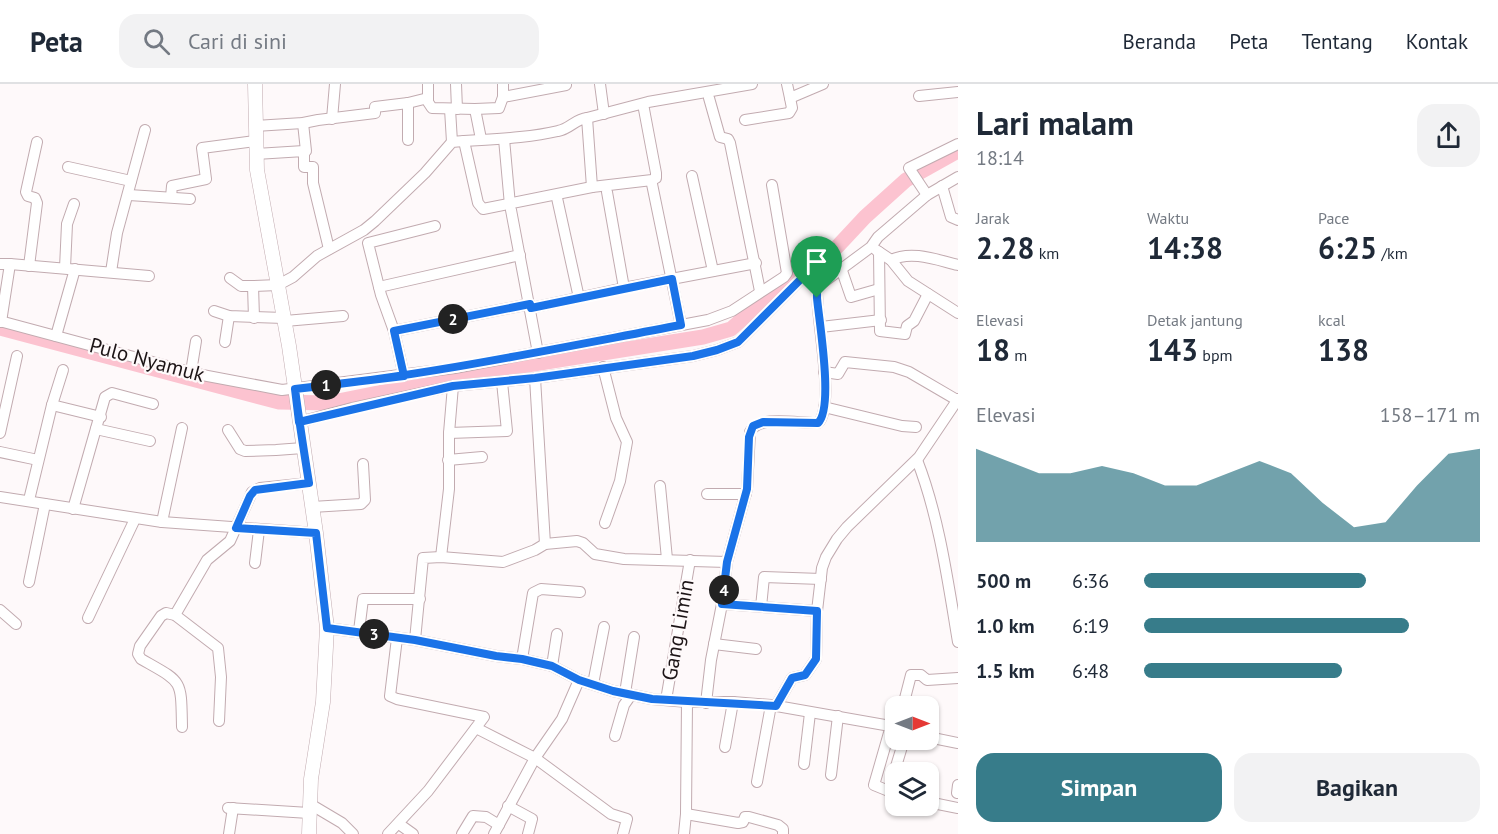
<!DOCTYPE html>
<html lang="id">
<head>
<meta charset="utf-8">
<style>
  body { margin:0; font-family:"PT Sans",sans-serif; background:#f2f2f3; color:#1f2937; height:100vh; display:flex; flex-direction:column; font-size:22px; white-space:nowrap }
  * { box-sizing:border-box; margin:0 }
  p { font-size:20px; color:#747a83 }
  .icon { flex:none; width:33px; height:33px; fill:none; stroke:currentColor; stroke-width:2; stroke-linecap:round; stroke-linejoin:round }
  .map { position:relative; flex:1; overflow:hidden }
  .side { display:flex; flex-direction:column; background:#fff; width:540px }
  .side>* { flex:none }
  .needle { width:39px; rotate:90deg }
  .controls { position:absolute; left:885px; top:612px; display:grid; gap:12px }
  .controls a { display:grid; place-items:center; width:54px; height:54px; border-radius:12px; background:#fff; box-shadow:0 2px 4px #0004; font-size:30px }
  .pin { position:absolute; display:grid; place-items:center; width:51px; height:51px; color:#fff; margin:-62px -26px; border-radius:50% 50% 50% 0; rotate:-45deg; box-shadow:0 0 6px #0007 }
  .pin .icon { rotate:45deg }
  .km { position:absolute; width:30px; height:30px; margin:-15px; border-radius:50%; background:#222; color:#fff; font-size:16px; line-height:30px; text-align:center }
  .round { display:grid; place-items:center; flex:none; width:63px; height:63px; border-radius:18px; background:#f2f2f3 }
  .summary { display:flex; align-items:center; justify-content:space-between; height:102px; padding:0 18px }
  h1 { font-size:33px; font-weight:600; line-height:45px }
  .stats { display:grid; grid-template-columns:repeat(3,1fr); gap:9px; height:102px; padding:6px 18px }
  .stats div { display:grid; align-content:center }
  .stats b { font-size:30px; font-weight:600 }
  .stats small { font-size:16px; font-weight:400 }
  .stats p { font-size:16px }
  .chart { height:168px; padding:12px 18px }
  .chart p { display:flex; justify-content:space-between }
  .chart svg { width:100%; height:108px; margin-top:6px; fill:#377c8a; opacity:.7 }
  .button { display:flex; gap:12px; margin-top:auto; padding:12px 18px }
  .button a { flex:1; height:69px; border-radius:18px; background:#377c8a; color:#fff; font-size:24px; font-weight:600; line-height:69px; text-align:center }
  .button a+a { background:#f2f2f3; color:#1f2937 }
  ul { padding:0 18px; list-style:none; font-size:20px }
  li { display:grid; grid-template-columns:96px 72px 1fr; align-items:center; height:45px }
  li i { height:15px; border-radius:8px; background:#377c8a }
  header { display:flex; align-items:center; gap:36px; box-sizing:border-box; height:84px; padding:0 30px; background:#fff; border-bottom:2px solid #e0e1e3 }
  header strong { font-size:28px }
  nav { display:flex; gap:33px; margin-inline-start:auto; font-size:21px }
  .search { width:420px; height:54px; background:#f2f2f3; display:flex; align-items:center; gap:15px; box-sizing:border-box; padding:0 21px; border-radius:18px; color:#747a83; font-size:22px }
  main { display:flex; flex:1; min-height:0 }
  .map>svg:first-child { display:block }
</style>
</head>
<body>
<header>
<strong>Peta</strong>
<div class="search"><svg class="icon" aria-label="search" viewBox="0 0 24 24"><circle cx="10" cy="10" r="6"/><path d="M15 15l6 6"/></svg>Cari di sini</div>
<nav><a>Beranda</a><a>Peta</a><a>Tentang</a><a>Kontak</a></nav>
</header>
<main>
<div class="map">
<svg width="958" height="750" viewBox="0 0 958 750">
  <rect width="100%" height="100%" fill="#fef9fa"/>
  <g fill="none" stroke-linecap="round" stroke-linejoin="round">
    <!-- river -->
    <polyline stroke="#fcc3d0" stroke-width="15" points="0,244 279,318 328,319 477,289 703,253 731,245 782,200 837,163 865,133 906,96 958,67"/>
    <!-- street casing -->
    <g stroke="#c2abb0" stroke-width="12">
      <g id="street">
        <polyline points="428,0 428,18 432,24 475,25 499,24 503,13 503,0"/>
        <polyline points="456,0 457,25"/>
        <polyline points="600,0 604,30"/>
        <polyline points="787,0 790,14 823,0"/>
        <polyline points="919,12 958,8"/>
        <polyline points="503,13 566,1"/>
        <polyline points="709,14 720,53 728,55 730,59 760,207"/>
        <polyline points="450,25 452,58"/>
        <polyline points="475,25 481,55"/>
        <polyline points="587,34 648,18 752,0"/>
        <polyline points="332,35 335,0"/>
        <polyline points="745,36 789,29 792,24 790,14"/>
        <polyline points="303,39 306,67 304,67"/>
        <polyline points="255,42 303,39 318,36 375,29 375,23 408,19 428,14"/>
        <polyline points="504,55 510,121"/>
        <polyline points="408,56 408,19"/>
        <polyline points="464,57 478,119 483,125 592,103 652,96 656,94 656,89 643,20"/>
        <polyline points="256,70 304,67 304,83 313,83 313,99 329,165"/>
        <polyline points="68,83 131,97"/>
        <polyline points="692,92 713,187"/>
        <polyline points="652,100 681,241"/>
        <polyline points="942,102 951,133 958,136"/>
        <polyline points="607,108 624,204"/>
        <polyline points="129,111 190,115"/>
        <polyline points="927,111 909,84 958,60"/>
        <polyline points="171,113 172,102 206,95 202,64 255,57"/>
        <polyline points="557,114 579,214"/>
        <polyline points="511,126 538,269"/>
        <polyline points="876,166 891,176 908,197 958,229"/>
        <polyline points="879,168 880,247 905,250 907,242 914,237 928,210"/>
        <path d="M891,176C912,166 937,176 958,181"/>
        <polyline points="0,180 10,180 1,238"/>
        <polyline points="10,180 149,192"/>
        <polyline points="29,182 37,119 35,114 28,112 26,108 37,58"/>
        <polyline points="65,184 67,140 74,120"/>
        <polyline points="841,184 851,213 879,205"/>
        <polyline points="111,188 117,149 145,46"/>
        <path d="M230,194L241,202H253L278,201L293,193L317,172L364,146L375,137L425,89L452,58C487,55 524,55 558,47C570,45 575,35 587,34L592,103"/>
        <polyline points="253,202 254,234"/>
        <polyline points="379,203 520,171"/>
        <polyline points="531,224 624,204 756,179"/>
        <polyline points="214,227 229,232 284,234"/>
        <polyline points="0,237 197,290 282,306 455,284 708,236 732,227 784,193 787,189 772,101"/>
        <polyline points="285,237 343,232"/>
        <polyline points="821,243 881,236"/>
        <polyline points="394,247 530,220"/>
        <polyline points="56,252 75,185"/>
        <polyline points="225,258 229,232"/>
        <polyline points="603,283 616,334 627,358 620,397 605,439"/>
        <polyline points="191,288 196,257"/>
        <polyline points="824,288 838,290 845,278 894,283 909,288 957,316"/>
        <polyline points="404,292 394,247 381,211 368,159 435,142"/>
        <polyline points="535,294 545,460"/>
        <polyline points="52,321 101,333"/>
        <polyline points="824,323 902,342 916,343"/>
        <polyline points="299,338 352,324 453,302 535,294 693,272 717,266 738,258 804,192 809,193 817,203"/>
        <polyline points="96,345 150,357"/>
        <polyline points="228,346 240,365 245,367 276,366 303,364"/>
        <polyline points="0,349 17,272"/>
        <polyline points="449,349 507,347 502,298"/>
        <polyline points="0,368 38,376"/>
        <polyline points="448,376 482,373"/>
        <path d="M917,376C939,432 948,498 958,558"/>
        <polyline points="660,402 667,475"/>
        <polyline points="707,410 746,410"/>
        <polyline points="0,413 162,438 316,449"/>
        <polyline points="29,416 52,321 63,286"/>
        <polyline points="312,423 361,420 365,416 363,380"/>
        <polyline points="73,425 105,313 112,309 153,320"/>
        <polyline points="162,438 182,344"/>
        <polyline points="441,473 449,405 449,349 453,302"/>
        <polyline points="255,479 259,446"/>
        <polyline points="29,498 45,420"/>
        <polyline points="722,520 817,527"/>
        <polyline points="761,523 764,493 821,495"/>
        <polyline points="0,526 16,540"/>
        <polyline points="175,531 207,476 230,457 252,408 260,404 309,399"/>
        <polyline points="88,534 135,435"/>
        <polyline points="327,544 415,556 496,572 522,575 552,582 579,596 613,607 652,615 687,618 733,618 771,621 896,643"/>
        <polyline points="359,547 363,515 420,515"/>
        <polyline points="415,556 423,474 441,473 503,478 535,466 545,460 577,457 583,459 595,470 624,475 727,478"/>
        <polyline points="714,560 756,565"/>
        <polyline points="522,575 533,509 541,505 580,508"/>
        <polyline points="552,582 557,550"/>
        <polyline points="593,600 604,543"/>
        <polyline points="625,609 634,553"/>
        <polyline points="666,616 690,476"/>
        <path d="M706,619L711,576L722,520L727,478L747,405L750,348C759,330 800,340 818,339C836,322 815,229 817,203L871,163L878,153L927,111L958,93"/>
        <polyline points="776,622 792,594 805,591 816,575 817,527 822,484 826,473 837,455 847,443 919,373 958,315"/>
        <polyline points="903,622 911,591 921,591 927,596 958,594"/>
        <polyline points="891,642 874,701 896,710"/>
        <path d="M182,643C181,594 183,599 141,575L138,570L140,562L161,532L166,529L175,531L218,564L221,593L219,637"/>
        <polyline points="476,644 535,674 611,730 627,735 623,750"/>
        <polyline points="615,652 624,621 631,611"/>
        <polyline points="928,653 958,659"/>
        <polyline points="725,663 733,618"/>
        <polyline points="804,680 810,629"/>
        <polyline points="894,689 904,656"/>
        <polyline points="831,691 838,632"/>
        <polyline points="757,698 771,621"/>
        <polyline points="957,709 958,701"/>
        <polyline points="928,718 958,724"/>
        <polyline points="310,720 342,739 353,750"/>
        <polyline points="508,722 532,735 528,750"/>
        <polyline points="228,724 309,729"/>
        <polyline points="686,730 738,739 743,738 745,733 749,733 778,741 783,745 783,750"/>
        <polyline points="399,740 413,750"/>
        <polyline points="229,750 233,724"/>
        <polyline points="388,750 428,707 484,633 397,615 390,612 397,554"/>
        <polyline points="462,750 473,732 486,733 499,741"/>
        <polyline points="494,750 535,674 562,635 579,596"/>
        <polyline points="684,750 686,730 687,618"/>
      </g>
    </g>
    <!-- secondary casing -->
    <g stroke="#c2abb0" stroke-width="15">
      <polyline id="secondary" points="255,0 257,86 289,262 316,449 327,544 323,618 311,695 309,750"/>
    </g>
    <!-- street -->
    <use href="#street" stroke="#fff" stroke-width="10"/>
    <!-- secondary -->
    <use href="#secondary" stroke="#fff" stroke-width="14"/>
  </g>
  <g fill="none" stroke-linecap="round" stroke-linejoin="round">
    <!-- route casing -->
    <g stroke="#fff" stroke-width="12">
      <path id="route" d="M817,214V203L809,193L804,192L738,258L717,266L693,272L535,294L453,302L299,338L295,305C425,292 553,265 681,241L672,195L531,224L530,220L394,247L404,292L295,305C299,336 304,368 309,399L255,406L250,412L236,444L316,449L327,544L415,556L496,572L522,575L552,582L579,596L613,607L652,615L776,622L792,594L805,591L816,575L817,527L722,520L727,478L747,405L749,353L753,342L763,338L818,339C834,324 819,237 817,214"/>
    </g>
    <!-- route -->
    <use href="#route" stroke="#1a73e8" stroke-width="8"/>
  </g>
  <g text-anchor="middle" stroke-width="4.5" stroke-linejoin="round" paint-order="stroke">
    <!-- street labels -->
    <g font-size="21" fill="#1c1416" stroke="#fef9fa">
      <text transform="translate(147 276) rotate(15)" y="7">Pulo Nyamuk</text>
      <text transform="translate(678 546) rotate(-80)" y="7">Gang Limin</text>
    </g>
  </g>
</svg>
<div class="controls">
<a><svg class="needle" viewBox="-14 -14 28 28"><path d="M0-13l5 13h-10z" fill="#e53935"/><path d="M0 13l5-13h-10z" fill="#747a83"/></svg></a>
<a><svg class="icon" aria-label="layers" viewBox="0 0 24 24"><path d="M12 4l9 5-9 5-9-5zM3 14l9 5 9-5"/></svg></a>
</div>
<div class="pin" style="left:817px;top:214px;background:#1e9e55"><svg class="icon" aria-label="arrive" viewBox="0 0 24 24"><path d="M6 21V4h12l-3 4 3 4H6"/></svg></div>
<b class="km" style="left:326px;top:301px">1</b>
<b class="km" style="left:453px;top:235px">2</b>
<b class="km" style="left:374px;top:550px">3</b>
<b class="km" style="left:724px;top:506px">4</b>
</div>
<section class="side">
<div class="summary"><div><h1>Lari malam</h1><p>18:14</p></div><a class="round"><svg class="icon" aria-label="share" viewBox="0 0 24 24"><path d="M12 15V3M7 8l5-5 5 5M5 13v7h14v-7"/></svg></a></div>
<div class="stats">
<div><p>Jarak</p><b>2.28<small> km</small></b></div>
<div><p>Waktu</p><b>14:38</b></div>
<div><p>Pace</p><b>6:25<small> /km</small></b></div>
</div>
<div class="stats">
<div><p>Elevasi</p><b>18<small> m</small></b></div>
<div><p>Detak jantung</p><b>143<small> bpm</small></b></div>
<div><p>kcal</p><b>138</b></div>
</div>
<div class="chart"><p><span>Elevasi</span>158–171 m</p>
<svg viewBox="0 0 160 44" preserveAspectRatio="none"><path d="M0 44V6L10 11L20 16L30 16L40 13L50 16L60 21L70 21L80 16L90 11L100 16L110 28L120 38L130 36L140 21L150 8L160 6V44z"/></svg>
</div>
<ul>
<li><b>500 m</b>6:36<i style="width:66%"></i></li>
<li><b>1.0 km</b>6:19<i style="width:79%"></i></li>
<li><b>1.5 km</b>6:48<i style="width:59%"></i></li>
</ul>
<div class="button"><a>Simpan</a><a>Bagikan</a></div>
</section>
</main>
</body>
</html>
